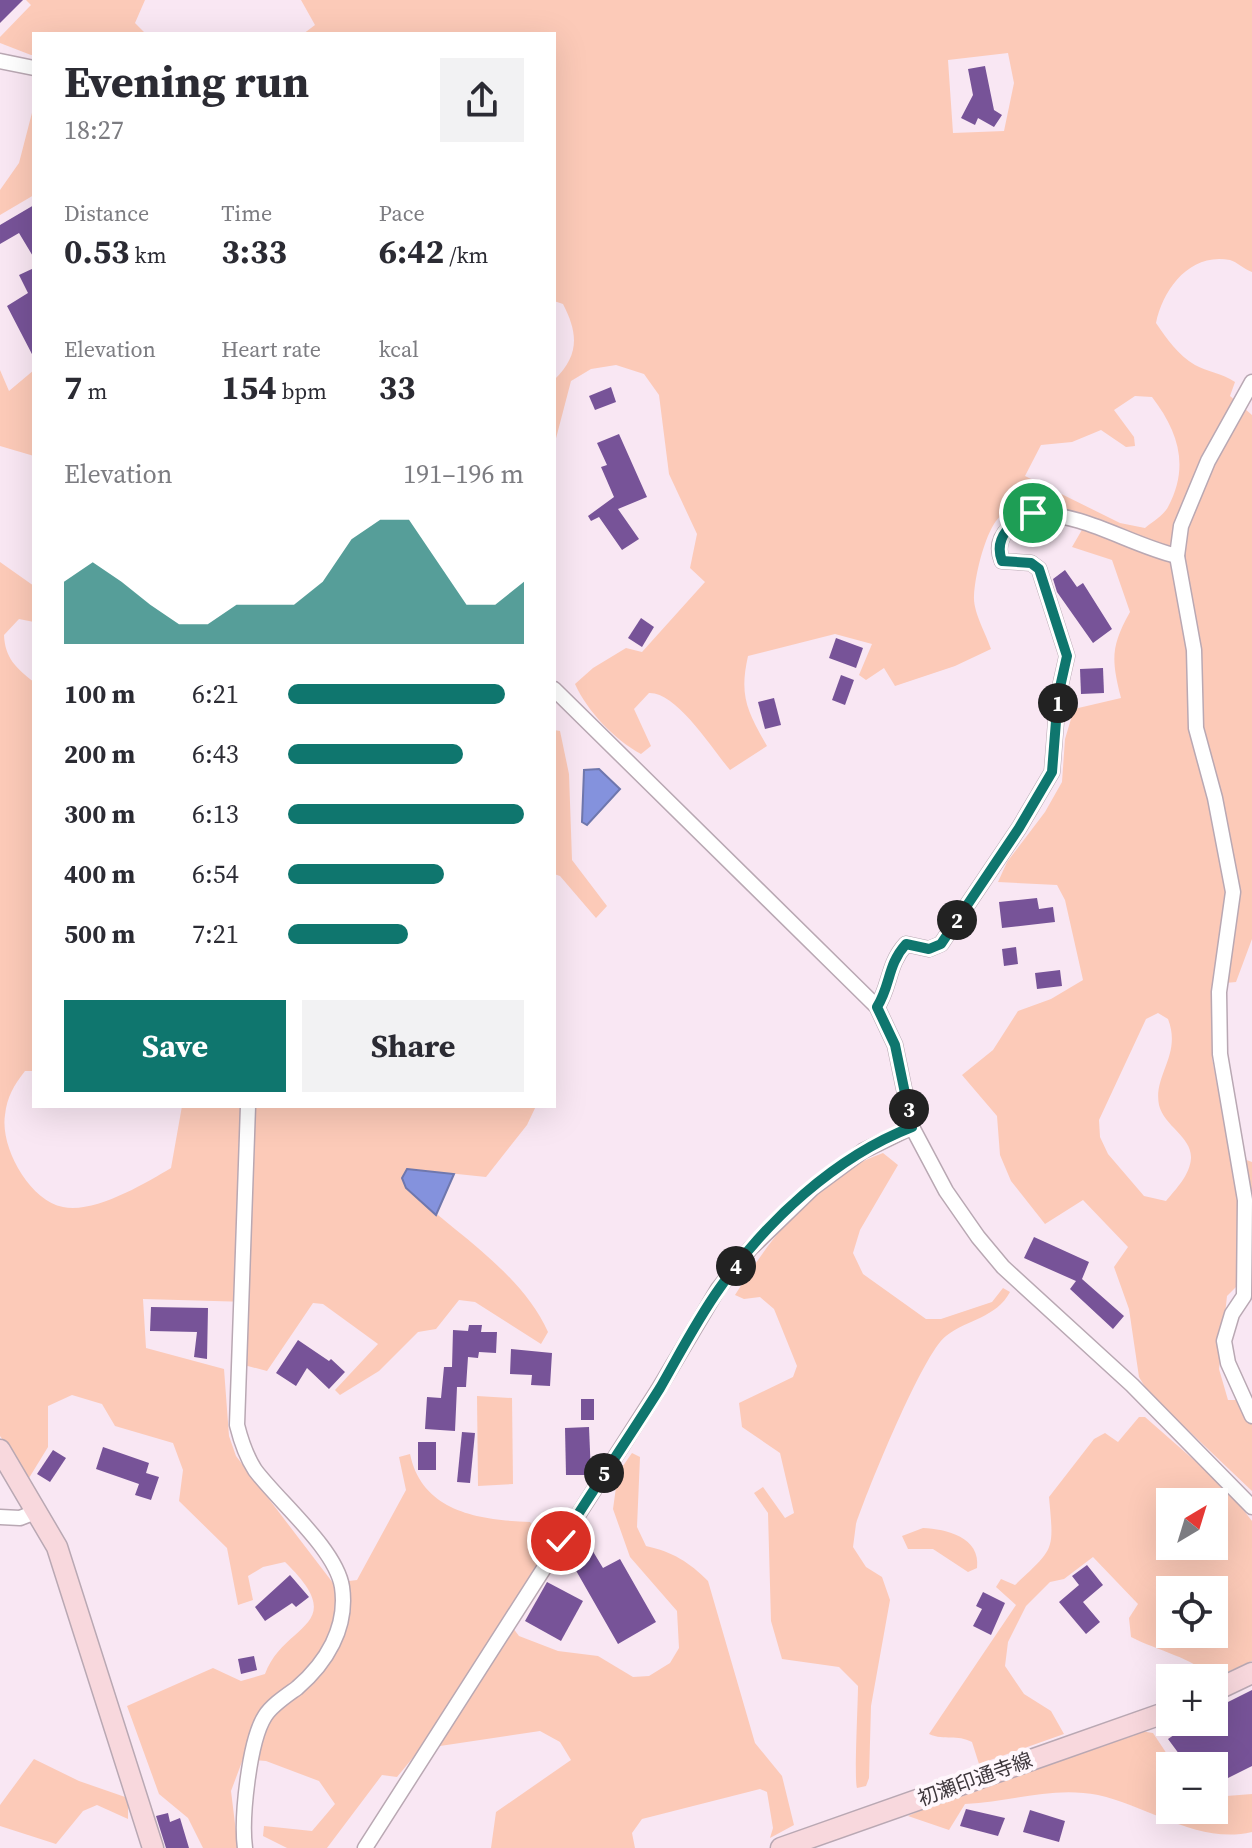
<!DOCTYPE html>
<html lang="en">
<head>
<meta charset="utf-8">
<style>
  body { margin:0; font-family:"Source Serif 4","Noto Sans JP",serif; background:#f2f2f3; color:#2b2b33; height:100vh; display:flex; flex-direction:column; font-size:30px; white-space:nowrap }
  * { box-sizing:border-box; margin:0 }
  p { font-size:26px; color:#7c7c81 }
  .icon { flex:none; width:44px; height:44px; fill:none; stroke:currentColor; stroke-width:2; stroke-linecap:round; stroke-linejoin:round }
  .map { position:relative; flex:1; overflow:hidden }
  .panel { position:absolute; left:32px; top:32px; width:524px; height:1076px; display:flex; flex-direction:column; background:#fff; border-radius:0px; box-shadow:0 8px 32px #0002 }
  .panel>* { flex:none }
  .needle { width:52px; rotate:38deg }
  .tools { position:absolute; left:1156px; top:1488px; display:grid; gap:16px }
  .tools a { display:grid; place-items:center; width:72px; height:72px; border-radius:0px; background:#fff; box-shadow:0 8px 32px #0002; font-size:40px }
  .pin { position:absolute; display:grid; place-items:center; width:68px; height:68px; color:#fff; margin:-34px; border:4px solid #fff; border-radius:50%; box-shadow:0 2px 8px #0007 }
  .km { position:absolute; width:40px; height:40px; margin:-20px; border-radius:50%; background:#222; color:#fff; font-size:22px; line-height:40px; text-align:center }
  .round { display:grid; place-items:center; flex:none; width:84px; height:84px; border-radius:0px; background:#f2f2f3 }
  .headline { display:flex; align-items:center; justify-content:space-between; height:136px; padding:0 32px }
  h1 { font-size:44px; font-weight:700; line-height:60px }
  .stats { display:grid; grid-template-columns:repeat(3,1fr); gap:12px; height:136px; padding:8px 32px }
  .stats div { display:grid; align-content:center }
  .stats b { font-size:34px; font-weight:700 }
  .stats small { font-size:22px; font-weight:400 }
  .stats p { font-size:22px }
  .chart { height:224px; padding:16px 32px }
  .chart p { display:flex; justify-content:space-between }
  .chart svg { width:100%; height:144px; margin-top:8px; fill:#0f766e; opacity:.7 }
  .cta { display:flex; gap:16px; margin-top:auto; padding:16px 32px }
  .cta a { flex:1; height:92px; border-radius:0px; background:#0f766e; color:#fff; font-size:32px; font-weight:700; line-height:92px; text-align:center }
  .cta a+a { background:#f2f2f3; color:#2b2b33 }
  ul { padding:0 32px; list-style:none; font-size:26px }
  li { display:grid; grid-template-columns:128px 96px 1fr; align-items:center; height:60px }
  li i { height:20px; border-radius:10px; background:#0f766e }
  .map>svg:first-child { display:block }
</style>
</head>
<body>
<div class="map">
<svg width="1252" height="1848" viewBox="0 0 1252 1848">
  <rect width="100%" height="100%" fill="#f9e7f3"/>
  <!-- green -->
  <g fill="#fccab8" fill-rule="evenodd">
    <polygon points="26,0 145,0 135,23 146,34 34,34 34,55 31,55 0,43 0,37 31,5"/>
    <path d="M301,0H1252V272C1244,269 1237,262 1230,260C1190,252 1163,289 1156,323C1167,339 1178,355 1195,365C1207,372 1222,373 1235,382L1230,396L1252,415V939L1236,982L1215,984L1212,1058L1230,1154L1252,1162V1271L1227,1296L1219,1369L1228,1400H1252V1491L1148,1392L1139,1377L1129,1309L1114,1267L1128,1247L1083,1200L1045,1224L1011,1181L1000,1155L997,1116L962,1075L993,1050L1018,1011L1051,999L1083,980L1065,900L1057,885L998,882L1007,862L1045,812L1062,782L1065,739L1074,709L1121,698C1111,659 1111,646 1130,612L1112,560L1072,547L1083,528C1065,499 1014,493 994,524C983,542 975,576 974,596C973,612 986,634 991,649L955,666L895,686L884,668L866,680L859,675L872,644L835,634L748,656C739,696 747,711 767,746L730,770C712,749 677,692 649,693L634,709L651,746L641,754C615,740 587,711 575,684L593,668L626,648L642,652L705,582L690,568L697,534L669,474L659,395L644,374L616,365L591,369L571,381L554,446V380C580,355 578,333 563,304L554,301V34H303L315,25ZM1008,53L1014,83L1004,131L953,133L948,60ZM1135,396L1152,397C1178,431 1190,466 1168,507C1164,515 1152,522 1145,528L1120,523L1025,476L1041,445L1072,442L1101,430L1126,447L1135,446L1134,437L1114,410ZM1158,1013L1168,1019C1182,1055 1153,1075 1159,1105C1164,1126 1192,1137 1191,1158C1190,1175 1176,1189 1166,1201L1144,1196L1108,1154L1100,1137L1099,1120L1146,1019Z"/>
    <polygon points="34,105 34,195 0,215 0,190 19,163"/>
    <polygon points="0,370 9,391 34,370 34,456 0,446"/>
    <path d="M0,562L34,586V622L19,619L4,635C5,658 16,668 34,682V1071H25C14,1085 7,1097 5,1115C0,1147 29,1200 63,1207C94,1214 146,1183 171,1168L182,1106H536L527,1125L486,1177L419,1170L402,1178L406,1188C453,1231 521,1272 548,1332L541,1344L475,1302L459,1300L436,1329L418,1332L379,1371L340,1395L335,1390L378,1344L323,1304L313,1303L267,1371L244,1365L249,1302L143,1299L146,1348L224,1369L229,1436L236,1456L333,1583L357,1580L406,1490L399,1457L410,1454C422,1512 479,1520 530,1522L547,1545L506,1619L519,1636L558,1651L598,1656L633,1677L649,1676L670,1663L679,1648L677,1611L630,1557L613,1509L618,1473L632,1453L640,1457L637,1527L646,1546C673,1552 689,1562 708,1581L755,1743L782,1776L794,1825L770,1838L773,1828L767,1792L760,1789L642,1819L632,1833L635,1848H491L496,1812L571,1760L560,1742L540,1731L420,1749L397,1777L382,1775L327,1848H287L263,1836L264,1826L312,1831L335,1804L319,1781L266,1761L243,1759L231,1791L238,1848H203L188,1818L159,1794L127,1706L213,1668L241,1681L265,1674C284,1622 352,1627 285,1562L263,1567L248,1576L253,1600L238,1605L227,1548L179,1501L183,1470L173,1443L115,1426L102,1404L72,1395L48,1406V1447L29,1478L0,1436Z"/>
    <polygon points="554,730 560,731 569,774 572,860 607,906 596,918 560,876 554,874"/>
    <path d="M883,1153L898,1165L860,1230L853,1253L863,1274L926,1319H941L992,1302L1003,1288L1010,1292C996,1318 968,1319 946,1336C923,1353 867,1491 856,1524L853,1547L866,1567L882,1577L890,1600L871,1706L869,1778L866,1786L857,1788C854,1781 858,1703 858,1686L839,1667L782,1659L771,1621L768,1513L754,1493L763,1487L785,1518L794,1513L780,1453L742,1427L739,1403L793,1377L797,1366L774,1309L760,1297L744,1299L735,1295C772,1236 815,1177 883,1153Z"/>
    <polygon points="477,1396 512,1398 513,1484 478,1486"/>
    <path d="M1139,1417H1145L1227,1489L1252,1521V1661L1214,1678C1191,1657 1158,1651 1131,1637L1129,1618L1138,1604L1093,1557L1064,1579L1050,1582L1026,1606L1008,1642L1005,1666L1024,1694L1051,1711L1064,1734L979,1764L972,1742C957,1734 945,1741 929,1734L1016,1605L996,1587L1001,1579L1015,1585C1055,1547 1054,1552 1049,1497L1094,1439L1105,1433L1118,1442ZM1170,1502H1214V1546H1170ZM1170,1590H1214V1634H1170Z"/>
    <path d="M923,1528C946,1529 981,1537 977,1568L968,1572L933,1549H908L902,1536Z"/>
    <path d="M1140,1731L1153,1733L1175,1766H1170V1810H1214V1797L1252,1794V1832C1198,1845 1149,1806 1098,1795C1052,1786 1011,1802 965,1804L949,1830L908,1816L954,1795Z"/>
    <polygon points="34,1759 79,1781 128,1798 128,1819 97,1805 83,1811 56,1844 0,1826 0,1805"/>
  </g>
  <!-- water -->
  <g fill="#8492dd" stroke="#6f77ad" stroke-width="2">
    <polygon points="599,769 620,789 587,825 582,822 584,770"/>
    <polygon points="407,1169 454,1174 436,1215 406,1188 402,1178"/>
  </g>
  <!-- building -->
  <g fill="#775398">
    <polygon points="0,0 23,0 0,23"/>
    <polygon points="985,66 994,110 1002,115 994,127 978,118 975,125 961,118 973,95 968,69"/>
    <polygon points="34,205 34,258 19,233 0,244 0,225"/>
    <polygon points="34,268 34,358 7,306 28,293 19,275"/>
    <polygon points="611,387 616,402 595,410 589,396"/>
    <polygon points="619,434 647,497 618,509 639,539 622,550 599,517 591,521 588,516 614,497 601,467 607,465 597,443"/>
    <polygon points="1065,570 1077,587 1083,583 1112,629 1093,643 1057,592 1053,579"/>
    <polygon points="641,618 654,627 642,647 628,638"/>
    <polygon points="836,638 863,648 856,668 829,658"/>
    <polygon points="1103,668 1104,693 1081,694 1080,669"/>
    <polygon points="841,675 854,680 845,705 832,700"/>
    <polygon points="774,698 781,725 765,729 758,702"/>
    <polygon points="1037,898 1039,909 1053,907 1055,922 1002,928 999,902"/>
    <polygon points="1016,947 1018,964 1004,966 1002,949"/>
    <polygon points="1060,970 1062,986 1037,989 1035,973"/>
    <polygon points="1034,1237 1089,1262 1082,1279 1124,1316 1113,1329 1070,1289 1076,1281 1024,1258"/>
    <polygon points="151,1307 208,1308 207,1359 194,1357 197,1332 150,1331"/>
    <polygon points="469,1325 482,1325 481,1332 497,1332 496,1353 479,1352 478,1358 468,1357 466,1387 457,1387 455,1431 425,1429 427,1397 441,1398 444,1367 452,1367 453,1330 468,1331"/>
    <polygon points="298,1340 329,1361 331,1359 345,1372 329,1389 307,1368 296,1386 276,1373"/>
    <polygon points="511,1349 552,1353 550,1386 531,1385 532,1375 510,1374"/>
    <rect x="581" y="1399" width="13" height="21"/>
    <polygon points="589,1427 591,1475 566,1475 565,1428"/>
    <polygon points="462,1432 475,1433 470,1483 457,1482"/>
    <rect x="418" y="1442" width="18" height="28"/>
    <polygon points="103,1447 149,1463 146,1473 159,1477 151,1500 135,1495 139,1484 96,1469"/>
    <polygon points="53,1450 66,1458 50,1482 37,1474"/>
    <polygon points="583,1535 603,1568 620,1559 656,1622 618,1644 566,1553 573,1541"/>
    <polygon points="1087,1565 1103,1585 1083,1602 1100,1622 1086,1634 1059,1602 1079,1585 1072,1576"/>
    <polygon points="290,1575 309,1597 296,1607 292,1603 265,1621 255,1607"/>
    <polygon points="547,1582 583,1601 561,1641 525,1621"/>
    <polygon points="983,1592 1005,1603 991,1635 973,1626 982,1609 976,1606"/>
    <polygon points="254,1656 257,1670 241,1674 238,1659"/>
    <polygon points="1252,1690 1252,1766 1218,1783 1214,1766 1188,1766 1168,1739 1193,1722 1214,1722 1214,1709"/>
    <polygon points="966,1809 1005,1818 998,1836 960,1826"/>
    <polygon points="1030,1810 1065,1821 1059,1842 1023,1832"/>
    <polygon points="168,1813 170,1822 180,1818 189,1848 166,1848 156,1816"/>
  </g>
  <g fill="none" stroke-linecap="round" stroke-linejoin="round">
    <!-- street casing -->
    <g stroke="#b9a8b3" stroke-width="17">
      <g id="street">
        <polyline points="0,61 34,68"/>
        <polyline points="1252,382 1208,461 1181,526 1177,556 1194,650 1196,728 1215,798 1233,892 1219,992 1220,1054 1245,1200 1244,1296 1232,1314 1224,1341 1228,1363 1252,1416"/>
        <polyline points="554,689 877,1007 895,1045 912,1127 946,1191 978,1237 1003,1267 1132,1385 1252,1507"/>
        <path d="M877,1007C891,985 887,965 906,944L929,949L941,944L1019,828L1052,772L1058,696L1067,656L1039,569L1031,563L1002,561C997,549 999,538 1009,528C1016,521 1024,514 1035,514C1084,513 1130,545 1177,556"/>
        <polyline points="0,1517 20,1518 38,1511"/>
        <path d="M245,1848C241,1819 249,1741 265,1716C272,1705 286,1696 297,1688C326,1663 348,1628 342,1587C336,1549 278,1501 255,1470C246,1456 241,1441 237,1425L248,1106"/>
        <polyline points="365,1848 658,1390 718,1289 750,1249 813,1188 863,1151 912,1127"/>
      </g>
    </g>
    <!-- secondary casing -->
    <g stroke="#b9a8b3" stroke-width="23">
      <g id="secondary">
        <polyline points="0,1450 57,1547 153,1848"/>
        <polyline points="1214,1691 1252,1673"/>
        <polyline points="781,1848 1170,1711"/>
      </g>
    </g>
    <!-- street -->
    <use href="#street" stroke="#fff" stroke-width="14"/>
    <!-- secondary -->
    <use href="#secondary" stroke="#f8d8dd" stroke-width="20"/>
  </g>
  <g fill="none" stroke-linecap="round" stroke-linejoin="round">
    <!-- route casing -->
    <g stroke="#fff" stroke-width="16">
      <path id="route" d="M561,1541C593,1490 628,1439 660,1388C679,1355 697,1320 719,1289C766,1221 835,1157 912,1127L895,1045L877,1007C891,985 887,965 906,944L929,949L941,944L1019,828L1052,772L1058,696L1067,656L1039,569L1031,563L1002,561C993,537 1012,521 1033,513"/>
    </g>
    <!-- route -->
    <use href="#route" stroke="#0f766e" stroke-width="10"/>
  </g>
  <g text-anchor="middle" stroke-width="8" stroke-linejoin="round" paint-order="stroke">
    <!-- street labels -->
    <g font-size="20" fill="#3e373c" stroke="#fff7fc">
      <text transform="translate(975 1779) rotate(-20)" y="7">初瀬印通寺線</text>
    </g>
  </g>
</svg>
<div class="tools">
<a><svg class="needle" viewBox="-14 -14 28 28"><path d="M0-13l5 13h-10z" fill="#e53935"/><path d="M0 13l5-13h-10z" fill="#7c7c81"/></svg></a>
<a><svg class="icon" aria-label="locate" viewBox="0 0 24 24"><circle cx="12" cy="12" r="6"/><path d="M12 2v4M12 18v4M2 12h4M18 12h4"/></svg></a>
<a>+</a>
<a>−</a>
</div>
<div class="pin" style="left:1033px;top:513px;background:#1e9e55"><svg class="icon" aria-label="arrive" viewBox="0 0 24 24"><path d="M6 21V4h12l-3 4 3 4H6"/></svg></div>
<div class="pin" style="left:561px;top:1541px;background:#d93025"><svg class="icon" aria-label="check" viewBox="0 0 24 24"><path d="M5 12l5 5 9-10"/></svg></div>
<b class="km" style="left:1058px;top:703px">1</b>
<b class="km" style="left:957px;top:920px">2</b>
<b class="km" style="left:909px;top:1109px">3</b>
<b class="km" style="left:736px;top:1266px">4</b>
<b class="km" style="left:604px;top:1473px">5</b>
<section class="panel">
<div class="headline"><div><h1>Evening run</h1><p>18:27</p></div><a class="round"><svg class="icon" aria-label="share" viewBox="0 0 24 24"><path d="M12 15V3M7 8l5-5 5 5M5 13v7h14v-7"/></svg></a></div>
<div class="stats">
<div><p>Distance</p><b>0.53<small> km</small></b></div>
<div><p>Time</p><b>3:33</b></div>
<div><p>Pace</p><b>6:42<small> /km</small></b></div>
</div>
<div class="stats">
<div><p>Elevation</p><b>7<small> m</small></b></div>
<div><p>Heart rate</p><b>154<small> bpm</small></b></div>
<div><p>kcal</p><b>33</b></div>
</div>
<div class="chart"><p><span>Elevation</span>191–196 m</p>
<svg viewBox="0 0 160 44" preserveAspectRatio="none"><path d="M0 44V25L10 19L20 25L30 32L40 38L50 38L60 32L70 32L80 32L90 25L100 12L110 6L120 6L130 19L140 32L150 32L160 25V44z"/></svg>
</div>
<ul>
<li><b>100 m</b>6:21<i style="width:92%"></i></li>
<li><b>200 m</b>6:43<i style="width:74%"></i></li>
<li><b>300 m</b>6:13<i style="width:100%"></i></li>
<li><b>400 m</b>6:54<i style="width:66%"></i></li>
<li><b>500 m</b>7:21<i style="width:51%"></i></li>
</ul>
<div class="cta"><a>Save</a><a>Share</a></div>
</section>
</div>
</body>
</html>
